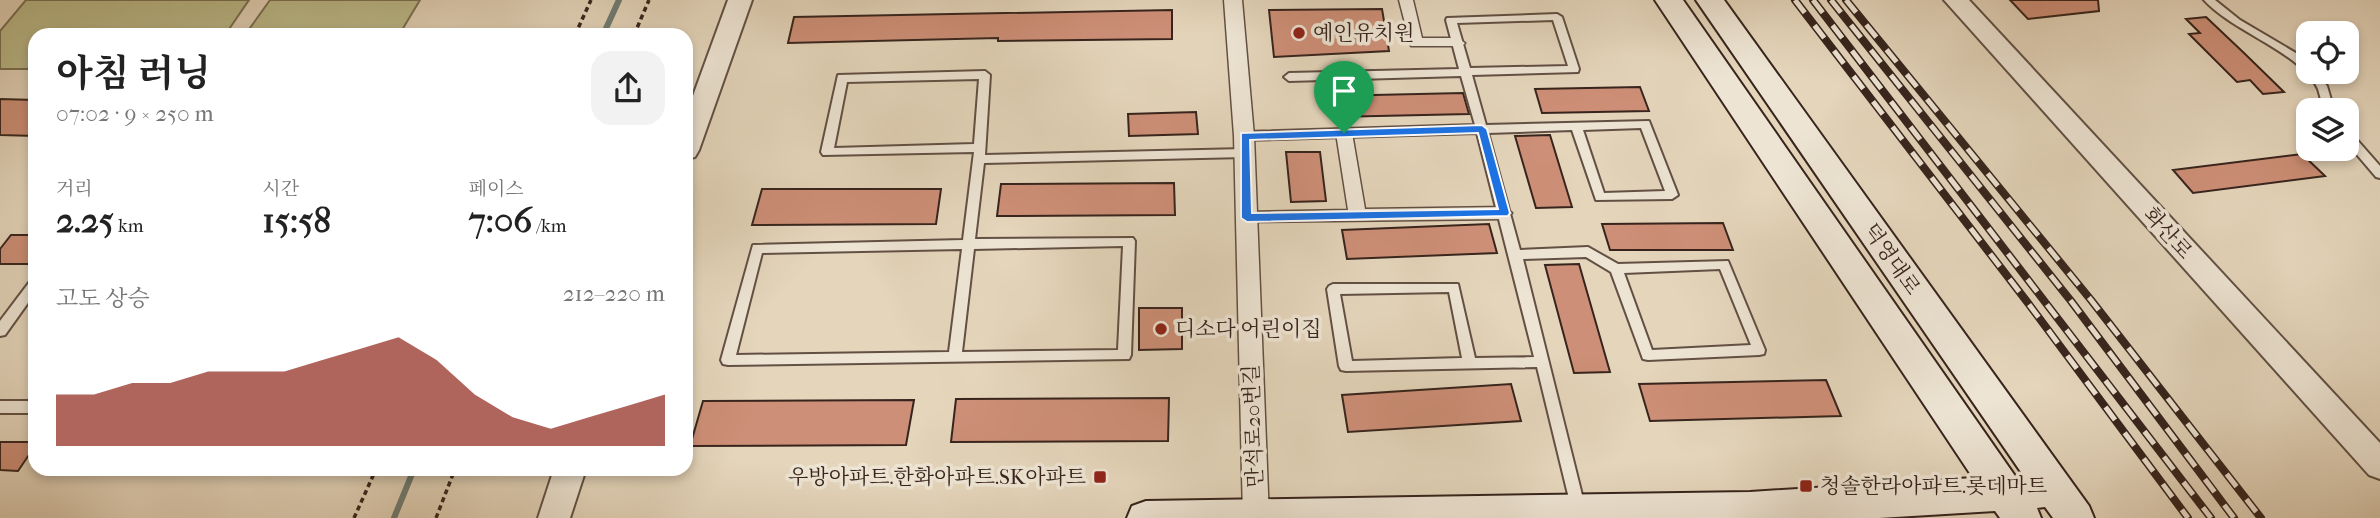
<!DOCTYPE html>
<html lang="ko">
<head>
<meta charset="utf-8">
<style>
  body { margin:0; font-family:"IM FELL French Canon","Noto Serif KR",serif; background:#f2f2f2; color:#222; height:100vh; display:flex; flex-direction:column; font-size:26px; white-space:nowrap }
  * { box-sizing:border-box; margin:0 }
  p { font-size:23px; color:#767676 }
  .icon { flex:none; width:38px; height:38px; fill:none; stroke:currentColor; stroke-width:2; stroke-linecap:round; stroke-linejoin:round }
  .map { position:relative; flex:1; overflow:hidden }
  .panel { position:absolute; left:28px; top:28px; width:665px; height:448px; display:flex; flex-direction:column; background:#fff; border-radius:21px; box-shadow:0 4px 10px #0003 }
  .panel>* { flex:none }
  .fabs { position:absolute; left:2296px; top:21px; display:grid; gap:14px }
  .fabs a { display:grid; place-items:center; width:63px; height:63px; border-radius:14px; background:#fff; box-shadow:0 4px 10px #0003; font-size:35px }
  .pin { position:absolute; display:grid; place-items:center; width:60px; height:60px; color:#fff; margin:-72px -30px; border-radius:50% 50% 50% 0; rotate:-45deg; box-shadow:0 0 7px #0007 }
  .pin .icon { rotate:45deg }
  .round { display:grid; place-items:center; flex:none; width:74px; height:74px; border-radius:21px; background:#f2f2f2 }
  .overview { display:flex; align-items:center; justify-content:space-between; height:119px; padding:0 28px }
  h1 { font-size:38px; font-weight:700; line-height:52px }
  .stats { display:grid; grid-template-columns:repeat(3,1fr); gap:10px; height:119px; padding:7px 28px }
  .stats div { display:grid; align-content:center }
  .stats b { font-size:35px; font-weight:700 }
  .stats small { font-size:19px; font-weight:400 }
  .stats p { font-size:19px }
  .chart { height:196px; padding:14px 28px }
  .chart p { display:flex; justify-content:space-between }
  .chart svg { width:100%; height:126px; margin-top:7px; fill:#8f2418; opacity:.7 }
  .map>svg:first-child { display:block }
</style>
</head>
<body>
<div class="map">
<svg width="2380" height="518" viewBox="0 0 2380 518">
  <rect width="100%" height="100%" fill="#e4d5bb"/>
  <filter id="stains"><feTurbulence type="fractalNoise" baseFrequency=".00286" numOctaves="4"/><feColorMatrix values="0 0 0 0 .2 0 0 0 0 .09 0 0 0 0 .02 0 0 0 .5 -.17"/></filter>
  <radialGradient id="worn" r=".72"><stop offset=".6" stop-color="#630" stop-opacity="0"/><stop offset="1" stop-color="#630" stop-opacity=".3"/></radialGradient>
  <!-- green -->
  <g fill="#bcbb8b" stroke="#7a7054" stroke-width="2">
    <polygon points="26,0 249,0 225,35 35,35 35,69 0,69 0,31"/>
    <polygon points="270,0 420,0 399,35 245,35"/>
  </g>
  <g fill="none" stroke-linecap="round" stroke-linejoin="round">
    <!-- stream -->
    <g stroke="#6f7d74" stroke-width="6">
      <polyline points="603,35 619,0"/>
      <polyline points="394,518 414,469"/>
    </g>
  </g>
  <!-- building -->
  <g fill="#cd8f77" stroke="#37241d" stroke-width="2">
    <polygon points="2010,0 2098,0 2099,11 2028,19"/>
    <polygon points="1382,9 1389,51 1274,57 1269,10"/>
    <polygon points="1172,10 1172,39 998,41 998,38 788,43 794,17"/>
    <polygon points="2206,17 2244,53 2284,92 2263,94 2250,80 2237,82 2189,34 2200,33 2186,19"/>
    <polygon points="1640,87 1649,111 1542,113 1535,89"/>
    <polygon points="1463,93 1469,114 1332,117 1329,96"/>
    <polygon points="0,99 35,100 35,136 0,135"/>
    <polygon points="1196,112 1198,134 1129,136 1128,114"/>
    <polygon points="1550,135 1572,207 1536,208 1515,136"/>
    <polygon points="1286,152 1320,152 1326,201 1291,202"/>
    <polygon points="2302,154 2325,176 2193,193 2173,170"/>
    <polygon points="1174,183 1175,215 997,216 1001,184"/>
    <polygon points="762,189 941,189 936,224 752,225"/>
    <polygon points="1723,223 1733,250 1610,250 1602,224"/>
    <polygon points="1489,224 1497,253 1347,259 1342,230"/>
    <polygon points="11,235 35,235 35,264 0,264 0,249"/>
    <polygon points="1579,264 1610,372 1574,373 1545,265"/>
    <polygon points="1139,308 1182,308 1182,349 1139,350"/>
    <polygon points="1826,380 1841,416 1650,421 1639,384"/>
    <polygon points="1511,384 1521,421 1348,432 1342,395"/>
    <polygon points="1169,398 1168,441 951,442 956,399"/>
    <polygon points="914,400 906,445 690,446 703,401"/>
    <polygon points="0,442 35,442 35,446 18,471 0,470"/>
  </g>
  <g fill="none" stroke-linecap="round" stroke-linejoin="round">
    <!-- service casing -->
    <g stroke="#625044" stroke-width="4">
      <g id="service">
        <path d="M2204,0H2215L2240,20L2306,59L2308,62V72H2316L2327,86L2334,110H2324C2322,103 2320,96 2318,89C2302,53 2233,32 2204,0Z"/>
        <path d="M1557,14L1562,17L1579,69L1578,72L1472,75L1486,125L1649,121L1678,195L1672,199L1596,200L1572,130L1488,133L1520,250L1588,247L1618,264L1728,261L1765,350L1764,354L1759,355L1648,360L1643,359L1611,272L1586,257L1523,259L1586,511L1584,515L1579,517L1574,515L1572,511L1537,367L1346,371L1341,370L1339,366L1327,289L1329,286L1333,284H1458L1475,358L1534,357L1477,133L1244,140L1238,136L1244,132L1475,125L1461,76L1289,81L1284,77L1289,73L1459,69L1446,20L1447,18ZM1553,20L1568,66L1470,68L1457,23ZM1641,128L1665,191L1604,193L1583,130ZM1720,269L1751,345L1652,350L1624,273ZM1449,292L1462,358L1352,361L1340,294Z"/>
        <path d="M985,71L990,75L985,155L1245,149L1251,153L1245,157L984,163L975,239L1133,238L1135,241L1131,355L1129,359L728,365L723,364L721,360L753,245L963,240L974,152L823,155L821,152L838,75ZM979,79L974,144L834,148L847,82ZM1123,246L1118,350L962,352L974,249ZM962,249L949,352L736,355L762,253Z"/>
        <polygon points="2347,132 2351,133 2380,166 2380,178 2376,177 2347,143"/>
        <polygon points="35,278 35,293 5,335 0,336 0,321 31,280"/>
        <rect x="0" y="401" width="35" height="12"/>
      </g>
    </g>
    <!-- pedestrian casing -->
    <g stroke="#625044" stroke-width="3">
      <g id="pedestrian">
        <polygon points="1399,0 1413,0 1422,38 1457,38 1465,43 1462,46 1411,46"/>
        <polygon points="1344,127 1352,133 1365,209 1504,207 1512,213 1504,219 1241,222 1238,218 1241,214 1247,212 1348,210 1336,133"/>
      </g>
    </g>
    <!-- minor casing -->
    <g stroke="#625044" stroke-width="3">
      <polygon id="minor" points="1224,0 1242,0 1254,136 1269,518 1243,517 1234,136"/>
    </g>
    <!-- tertiary casing -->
    <g stroke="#625044" stroke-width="4">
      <g id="tertiary">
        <polygon points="728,0 752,0 699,150 695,157 686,159 686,115"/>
        <polygon points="1944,0 1969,0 2380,443 2380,479 2369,475"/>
        <polygon points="554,469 586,469 570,518 538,518"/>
      </g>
    </g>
    <!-- secondary casing -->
    <g stroke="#37241d" stroke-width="4">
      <polygon id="secondary" points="1655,0 1683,0 2015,476 2023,475 1696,0 1724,0 2089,506 2094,518 2053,518 2045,507 2037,508 2041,518 2000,518 1995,511 1879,518 1127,518 1132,506 1146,501 1750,492 1973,478"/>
    </g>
    <!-- path -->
    <g stroke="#37241d" stroke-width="3.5" stroke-dasharray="5 3.5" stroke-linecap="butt">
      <polyline points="575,35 591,0"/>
      <polyline points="634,35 649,0"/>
      <polyline points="354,518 376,469"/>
      <polyline points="436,518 455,469"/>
    </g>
    <!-- service -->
    <use href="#service" fill="#ede4d3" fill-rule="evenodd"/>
    <!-- pedestrian -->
    <use href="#pedestrian" fill="#ede4d3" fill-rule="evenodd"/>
    <!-- minor -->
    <use href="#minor" fill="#ede4d3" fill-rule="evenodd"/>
    <!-- tertiary -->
    <use href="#tertiary" fill="#ede4d3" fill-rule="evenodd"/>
    <!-- secondary -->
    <use href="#secondary" fill="#ede4d3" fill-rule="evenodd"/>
    <!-- rail casing -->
    <g stroke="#37241d" stroke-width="8">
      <g id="rail">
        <polyline points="1795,0 2028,303 2188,518"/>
        <polyline points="1813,0 2211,518"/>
        <polyline points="1831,0 2071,301 2234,518"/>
        <polyline points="1846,0 2091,300 2261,518"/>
      </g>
    </g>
    <!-- rail -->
    <use href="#rail" stroke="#ede4d3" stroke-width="5" stroke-dasharray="16" stroke-linecap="butt"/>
  </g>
  <!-- route -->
  <path fill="#1a73e8" stroke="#fff" stroke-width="2" fill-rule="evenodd" d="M1482,125L1487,129L1510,213L1508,216L1247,222L1241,218V133ZM1478,133L1498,209L1252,213L1250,140Z"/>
  <!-- markers -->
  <g fill="#8f2418" stroke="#ede4d3" stroke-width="2.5">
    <circle cx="1299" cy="33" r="7"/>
    <circle cx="1161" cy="329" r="7"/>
    <rect x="1093" y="470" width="14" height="14" rx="3.5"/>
    <rect x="1799" y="479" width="14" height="14" rx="3.5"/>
  </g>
  <g text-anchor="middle" stroke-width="7" stroke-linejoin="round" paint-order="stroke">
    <!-- poi labels -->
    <g font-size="21" fill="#37241d" stroke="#ede4d3" text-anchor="start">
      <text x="1313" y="40">예인유치원</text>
      <text x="1175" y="336">디소다 어린이집</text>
      <text x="1086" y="484" text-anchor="end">우방아파트.한화아파트.SK아파트</text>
      <text x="1820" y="493">청솔한라아파트.롯데마트</text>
    </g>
    <!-- street labels -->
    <g font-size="21" fill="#37241d" stroke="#ede4d3">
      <text transform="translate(2168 233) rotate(48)" y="7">화산로</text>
      <text transform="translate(1892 259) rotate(55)" y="7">덕영대로</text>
      <text transform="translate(1253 426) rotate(-92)" y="7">만석로20번길</text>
    </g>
  </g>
  <rect width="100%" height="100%" filter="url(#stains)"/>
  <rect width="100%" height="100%" fill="url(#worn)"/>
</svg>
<div class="fabs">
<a><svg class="icon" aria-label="locate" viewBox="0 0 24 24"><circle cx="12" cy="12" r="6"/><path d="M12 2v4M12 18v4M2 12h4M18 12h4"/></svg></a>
<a><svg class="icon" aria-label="layers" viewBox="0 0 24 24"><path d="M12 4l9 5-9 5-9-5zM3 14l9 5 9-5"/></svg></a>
</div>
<div class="pin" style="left:1344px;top:133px;background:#1e9e55"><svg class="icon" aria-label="arrive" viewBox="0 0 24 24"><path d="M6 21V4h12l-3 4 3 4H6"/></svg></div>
<section class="panel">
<div class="overview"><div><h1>아침 러닝</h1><p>07:02 · 9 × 250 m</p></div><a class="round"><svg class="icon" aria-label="share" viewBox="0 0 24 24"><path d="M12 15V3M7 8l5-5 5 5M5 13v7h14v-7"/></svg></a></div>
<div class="stats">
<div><p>거리</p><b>2.25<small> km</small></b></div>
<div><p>시간</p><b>15:58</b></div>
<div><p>페이스</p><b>7:06<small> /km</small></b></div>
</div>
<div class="chart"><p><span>고도 상승</span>212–220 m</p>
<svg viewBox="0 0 160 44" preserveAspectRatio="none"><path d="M0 44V26L10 26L20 22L30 22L40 18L50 18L60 18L70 14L80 10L90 6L100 14L110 26L120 34L130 38L140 34L150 30L160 26V44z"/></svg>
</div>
</section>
</div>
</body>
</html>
